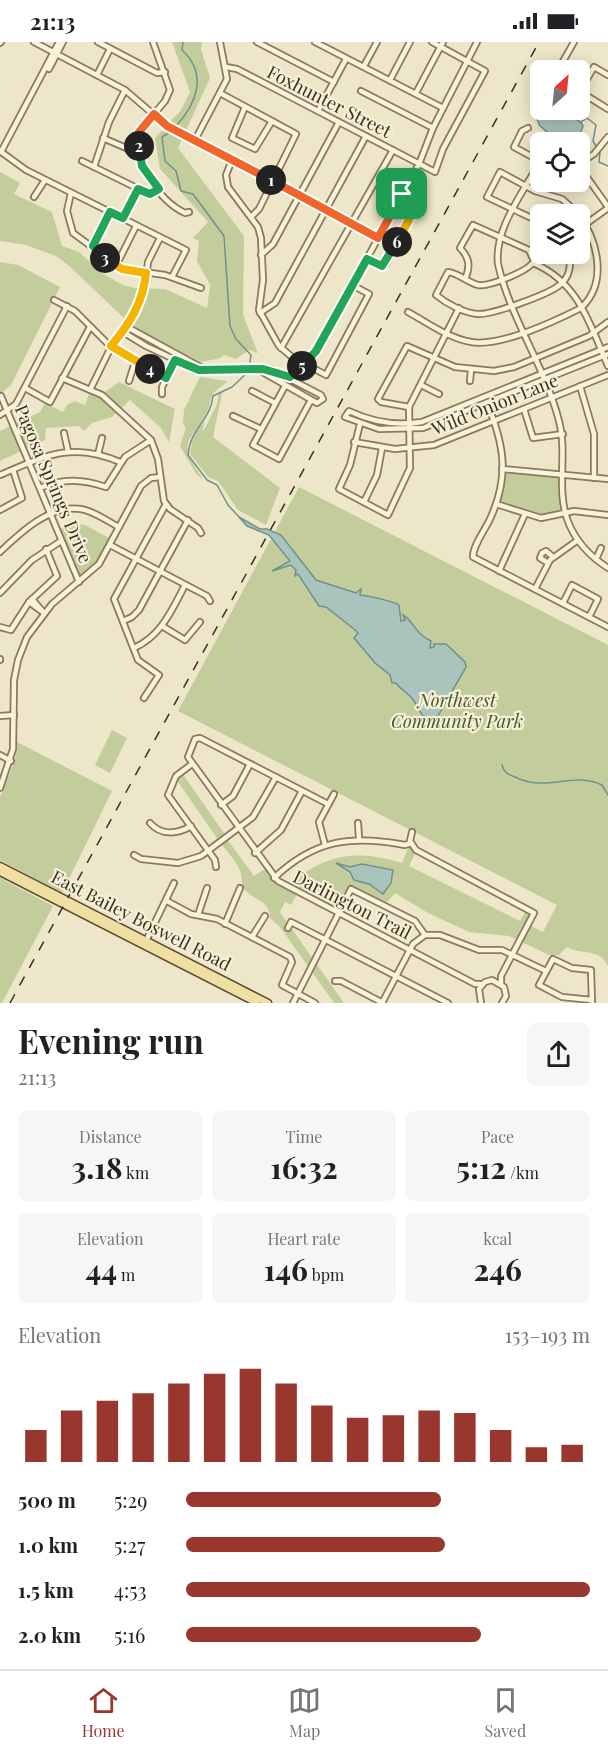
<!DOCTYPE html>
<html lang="en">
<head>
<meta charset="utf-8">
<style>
  body { margin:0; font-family:"Playfair Display",serif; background:#f6f6f6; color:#202124; height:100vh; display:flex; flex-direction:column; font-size:22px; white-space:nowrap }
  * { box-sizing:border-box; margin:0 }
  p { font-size:20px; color:#757577 }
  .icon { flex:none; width:33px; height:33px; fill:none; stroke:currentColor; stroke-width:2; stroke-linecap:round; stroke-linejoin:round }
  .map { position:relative; height:961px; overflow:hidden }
  .sheet { display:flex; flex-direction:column; background:#fff; flex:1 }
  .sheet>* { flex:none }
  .needle { width:39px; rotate:27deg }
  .fabs { position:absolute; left:530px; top:18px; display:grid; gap:12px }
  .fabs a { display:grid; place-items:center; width:60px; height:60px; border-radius:9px; background:#fff; box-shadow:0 3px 15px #0003; font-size:30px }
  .pin { position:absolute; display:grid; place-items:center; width:51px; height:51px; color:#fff; margin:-26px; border-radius:12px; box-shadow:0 3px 9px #0006 }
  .km { position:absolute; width:30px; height:30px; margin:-15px; border-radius:50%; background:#222; color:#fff; font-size:16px; line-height:30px; text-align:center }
  .round { display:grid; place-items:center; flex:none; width:63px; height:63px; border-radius:9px; background:#f6f6f6 }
  .overview { display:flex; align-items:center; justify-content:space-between; height:102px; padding:0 18px }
  h1 { font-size:33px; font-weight:700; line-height:45px }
  .metrics { display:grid; grid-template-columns:repeat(3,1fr); gap:9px; height:102px; padding:6px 18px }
  .metrics div { display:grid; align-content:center; border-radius:9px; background:#f6f6f6; text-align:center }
  .metrics b { font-size:30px; font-weight:700 }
  .metrics small { font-size:16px; font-weight:400 }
  .metrics p { font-size:16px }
  .chart { height:168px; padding:12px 18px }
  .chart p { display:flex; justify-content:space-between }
  .chart svg { width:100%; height:108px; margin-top:6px; stroke:#99362e; stroke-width:6 }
  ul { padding:0 18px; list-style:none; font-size:20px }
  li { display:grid; grid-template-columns:96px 72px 1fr; align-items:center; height:45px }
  li i { height:15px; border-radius:8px; background:#99362e }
  .status { display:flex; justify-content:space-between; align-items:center; height:42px; padding:0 30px; background:#fff; direction:ltr }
  .status svg { height:16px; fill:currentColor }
  .tab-bar { display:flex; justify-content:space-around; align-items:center; height:84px; border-top:2px solid #e0e0e0; background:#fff; font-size:16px; color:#757577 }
  .tab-bar a { display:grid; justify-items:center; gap:3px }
  .tab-bar .selected { color:#99362e }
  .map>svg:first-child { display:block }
</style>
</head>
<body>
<div class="status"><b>21:13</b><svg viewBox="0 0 49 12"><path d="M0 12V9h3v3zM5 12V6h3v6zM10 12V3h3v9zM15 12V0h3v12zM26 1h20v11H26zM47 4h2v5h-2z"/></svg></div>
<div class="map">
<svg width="608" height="961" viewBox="0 0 608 961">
  <rect width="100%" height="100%" fill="#eee6c9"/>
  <!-- green -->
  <g fill="#c3cd9c">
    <polygon points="172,0 202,0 201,7 210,36 178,106 244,194 243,273 258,311 249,308 236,317 224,313 221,316 201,320 149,295 125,277 68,223 56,214 26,203 0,199 0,130 20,141 14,152 52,170 62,204 79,210 103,232 123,243 135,246 165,247 207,266 210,243 197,219 199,199 193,196 208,180 160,127 155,96 181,68 190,50"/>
    <polygon points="0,220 18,223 60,245 11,343 0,352"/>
    <path d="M200,335L227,339C223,345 217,346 213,352C210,357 210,365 207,370C186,405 178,399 203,437L196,432L180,404L186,386L183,382L184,368Z"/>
    <polygon points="119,340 175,367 169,400 161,386 130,358 112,375 92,381 84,389 79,384 46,386 45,398 0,419 0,389 40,370 45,361 63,370 67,363 75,359 85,363 89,352 98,355"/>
    <polygon points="219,350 222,351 213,395 280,446 266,483 238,468 218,439 208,435 190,412 194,391 205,379 202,389 204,388 217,362"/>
    <polygon points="505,430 560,435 563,470 537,473 499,461"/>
    <path d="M299,445L608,603V924C599,905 582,914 567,905L559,913H549L509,894L469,890L428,871L395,851L385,862L351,844L337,868L287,843C328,812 353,807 402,821L409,804L416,810L409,824L520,879L527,867L532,871L527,882L543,890L557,863L178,669Z"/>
    <polygon points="72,481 85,483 111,497 97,521 79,536 59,487"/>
    <polygon points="112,688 127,696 110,731 95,723"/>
    <polygon points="17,700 112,749 62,851 0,818 0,755 15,718"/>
    <polygon points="182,731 226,794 219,799 176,737"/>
    <path d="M227,797L254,834L265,827L280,843L297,852L291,863L285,860L280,870L344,961H334L280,885L270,876C270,859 255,858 247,850C240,844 243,837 240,829C237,820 227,809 221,802Z"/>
    <polygon points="0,836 53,864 2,961 0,961"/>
  </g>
  <!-- water -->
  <g fill="#a9c3bd" stroke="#70918c" stroke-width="1.5">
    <path d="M532,62L540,63V68H556L555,75C566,77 576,72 583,84L577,100H554L552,94L540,84L533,69L537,68Z"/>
    <path d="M239,475L260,487H267L281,493L316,538L356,551L361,547L360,553C369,554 393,559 399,563L401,579L405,578L403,573C414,579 414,591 431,599L430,606L434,605V602H446L465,620L466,625L435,679C422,678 420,669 414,659C410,652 401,648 396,641H392L390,633L375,621L354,596L358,591L354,587L326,565L319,564L298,532L295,534L296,528L291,523L272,529L290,519L269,493L247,484Z"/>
    <polygon points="336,821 350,825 362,822 393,828 391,841 383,852 369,842 354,838 350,830"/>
  </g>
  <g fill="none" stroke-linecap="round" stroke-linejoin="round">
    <!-- stream -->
    <g stroke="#70918c" stroke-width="1.5">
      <polyline points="581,80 587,76 596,83 593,99 596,104"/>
      <path d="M175,85C197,62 208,32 182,8L183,0"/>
      <polyline points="172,89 162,95 165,119 176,129 181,149 193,152 224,194 230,284 236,297 251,313 250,320"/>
      <polyline points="600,110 599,120 608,124"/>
      <path d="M240,476L228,463L217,443L207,438L188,413C190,386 211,378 213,354L232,345L248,330"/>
      <polyline points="432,678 437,687 465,678 471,680"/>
      <path d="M502,723C504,731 508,732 515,735C547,751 573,729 602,743L608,753"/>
    </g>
    <!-- minor casing -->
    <g stroke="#8b795d" stroke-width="8">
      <g id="minor">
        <polyline points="34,0 125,48 167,84 378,196"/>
        <polyline points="98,0 157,31 165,30"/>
        <path d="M153,0L170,48L165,59L139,90C134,120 158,158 185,171L189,170"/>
        <polyline points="257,0 334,40"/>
        <polyline points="315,0 443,66"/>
        <polyline points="0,1 1,0"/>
        <polyline points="364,24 377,0"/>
        <polyline points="226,25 237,27 435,130 443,107 485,29 432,0"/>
        <polyline points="49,27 63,0"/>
        <polyline points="558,28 574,0"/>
        <polyline points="97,33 110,7"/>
        <polyline points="390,38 410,0"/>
        <polyline points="361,49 433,86"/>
        <polyline points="579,49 608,67"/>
        <polyline points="580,49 594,25 608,33"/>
        <polyline points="220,51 296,92 259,167 251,175"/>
        <polyline points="416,51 443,0"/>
        <polyline points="245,65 232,96 255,107 272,79"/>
        <polyline points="318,69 346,17"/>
        <path d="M528,86L522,89L514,105L540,119C524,150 494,186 498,222C510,276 545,324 559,379C568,413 555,449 569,482C577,501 591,515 608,526"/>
        <polyline points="103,96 140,112"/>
        <polyline points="195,98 227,37 220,0"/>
        <polyline points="0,109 26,128 186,208 172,235"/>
        <polyline points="1,110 59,0"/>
        <polyline points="232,118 226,133 228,145 258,185 261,196 263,238 259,268 279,304 292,315 326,333 369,252 352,243"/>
        <polyline points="82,119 145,150 153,151 159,147"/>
        <polyline points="579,122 594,112 608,95"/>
        <polyline points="579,124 608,165"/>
        <polyline points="94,125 109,80 125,48"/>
        <polyline points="71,151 67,169 73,191 122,227 165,233 201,246"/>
        <polyline points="34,155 45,138"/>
        <polyline points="123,176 138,147"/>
        <polyline points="540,180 487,155 500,130 535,149 562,157 579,172"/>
        <polyline points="579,187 608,166"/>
        <polyline points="93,204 110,170"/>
        <polyline points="261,213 273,202 339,80"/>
        <polyline points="367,217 381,224 386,222 417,164 416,159 402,151"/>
        <path d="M533,221C579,240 590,283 608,324"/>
        <polyline points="116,224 136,184"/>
        <path d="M465,237C471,224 469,215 460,206L473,183L529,208L534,219C529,229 489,245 478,243C467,240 458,231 448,230L436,253C447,262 464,271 478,272C492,273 550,252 561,242C570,234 571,222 569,212"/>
        <polyline points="54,258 75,269 111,305 166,336"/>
        <path d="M408,270C428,281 448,296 471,300C501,305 553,280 581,266C608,241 598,199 579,173"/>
        <polyline points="260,271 275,261 366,94"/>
        <polyline points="127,285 206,328"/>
        <polyline points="123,290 146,304 197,328 271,327 321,353 323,357 317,361 259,328"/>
        <path d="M608,305L422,380C396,384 372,380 349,369L345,375L379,387L423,386L608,312"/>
        <polyline points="281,306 393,108"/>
        <polyline points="290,335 316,309 419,122 433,86 477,0"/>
        <polyline points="62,336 102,353 151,398 158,417 164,459 170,467 198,486 201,491"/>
        <polyline points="129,339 135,320"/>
        <polyline points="470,339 471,328"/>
        <polyline points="421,343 439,352"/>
        <polyline points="285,344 253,403 279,417 311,358"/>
        <polyline points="580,344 594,392 594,436"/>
        <polyline points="25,346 50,360 90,285"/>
        <polyline points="90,348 111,305 132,278 144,251 148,220 160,196"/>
        <polyline points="252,349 275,361"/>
        <polyline points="162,352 162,345 175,319"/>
        <polyline points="1,354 79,540"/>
        <path d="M487,361C504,402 510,434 490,477C485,488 473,503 473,515L608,585"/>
        <polyline points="409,365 381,360 378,357 407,304 455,325 494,329 514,325 589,294 608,280"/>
        <polyline points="524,367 533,396 563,392"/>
        <polyline points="0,373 16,362 67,264"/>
        <polyline points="233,374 261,387"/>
        <polyline points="360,382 350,423 339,447 388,473 410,426 409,365 459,266"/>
        <polyline points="64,391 68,409"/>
        <polyline points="354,400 395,407 434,403 608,333"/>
        <polyline points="98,412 102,396"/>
        <polyline points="502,427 608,437"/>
        <path d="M0,433C45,414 72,399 120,420"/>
        <path d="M40,446C63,436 82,437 106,445L125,415L151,398"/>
        <polyline points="364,460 377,433 382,406"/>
        <polyline points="496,462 541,476 574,469 608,473"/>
        <polyline points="0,468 22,456 13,428"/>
        <polyline points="110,503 207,554 210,559"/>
        <path d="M0,510C20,491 50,462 81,467C94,469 107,479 119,485"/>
        <polyline points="596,517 601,506"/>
        <polyline points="548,521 540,516 542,511 546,509 553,515"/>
        <polyline points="499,529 525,472"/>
        <polyline points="535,547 550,518 578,498"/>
        <polyline points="0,551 32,518 61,499"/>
        <polyline points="32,557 44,571"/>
        <polyline points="29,560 44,571"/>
        <polyline points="563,561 572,543 598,557 589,575"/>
        <polyline points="123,579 132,575 139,568 188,478"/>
        <polyline points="162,584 185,598 200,580"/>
        <polyline points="0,585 11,588 29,560 57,534 46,507"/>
        <path d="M134,606C161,594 172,568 185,543"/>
        <polyline points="0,617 0,618"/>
        <polyline points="144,656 159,633 138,618 114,557 166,462"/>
        <polyline points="0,674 14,673"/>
        <polyline points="0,713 11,719"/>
        <polyline points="192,722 176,734 168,753 215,818 216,825"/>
        <polyline points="0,746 13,707 14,638 18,618 27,595 52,562 99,522 141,444 151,436 160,435"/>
        <polyline points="328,762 200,696 195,697 188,715 278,839 475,942 483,942"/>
        <polyline points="221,763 233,754 250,722"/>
        <path d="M150,781C161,794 178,792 191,784"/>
        <polyline points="358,781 359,796"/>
        <polyline points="412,790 410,799 416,808 534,871 501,934 501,942"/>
        <polyline points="325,803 319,780 334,752"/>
        <polyline points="255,811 281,788 302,749"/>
        <polyline points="134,813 141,817 178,821 201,814 253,775 276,735"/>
        <path d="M274,836C315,797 352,793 405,803L411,801"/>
        <polyline points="167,859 191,872 217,877 290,915 292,920 282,943 315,961"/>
        <polyline points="198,873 207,846"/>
        <polyline points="225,882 240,846"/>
        <polyline points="288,886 291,880 448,961"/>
        <polyline points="252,895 265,874"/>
        <polyline points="145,901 174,841"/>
        <polyline points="335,939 341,939 383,961"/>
        <polyline points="592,958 562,955 539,943 553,917 572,926 591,928 592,961"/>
        <polyline points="293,961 351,847 415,879 425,893"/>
        <polyline points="382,961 413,902 425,893 440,893 479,908 502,908 546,929"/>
        <polyline points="481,961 479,947 485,940 492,938 504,945 506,954 502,961"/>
      </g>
    </g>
    <!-- major casing -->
    <g stroke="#594731" stroke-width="9">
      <g id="major">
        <polyline points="0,824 268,961"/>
        <polyline points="0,830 257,961"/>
      </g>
    </g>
    <!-- minor -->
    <use href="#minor" stroke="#f9f3dc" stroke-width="4.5"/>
    <!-- major -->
    <use href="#major" stroke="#f0dfa2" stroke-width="6"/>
    <!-- rail -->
    <polyline stroke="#3b3021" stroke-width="1.5" stroke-dasharray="10 10" stroke-linecap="butt" points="10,961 539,0"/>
  </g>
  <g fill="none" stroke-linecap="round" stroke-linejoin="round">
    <!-- split-1 casing -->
    <g stroke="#fff" stroke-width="12">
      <polyline id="split-1" points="271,138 378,196 402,152"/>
    </g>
    <!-- split-2 casing -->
    <g stroke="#fff" stroke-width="12">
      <polyline id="split-2" points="139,104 139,90 154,72 167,84 271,138"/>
    </g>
    <!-- split-3 casing -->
    <g stroke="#fff" stroke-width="12">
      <polyline id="split-3" points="105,216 93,204 110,170 123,176 138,147 150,152 159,147 142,124 139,104"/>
    </g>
    <!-- split-4 casing -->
    <g stroke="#fff" stroke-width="12">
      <path id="split-4" d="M105,216L122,227L146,231C143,261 130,281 111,304L150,327"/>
    </g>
    <!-- split-5 casing -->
    <g stroke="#fff" stroke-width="12">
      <polyline id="split-5" points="150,327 166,336 175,318 199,328 263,327 290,335 302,324"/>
    </g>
    <!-- split-6 casing -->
    <g stroke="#fff" stroke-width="12">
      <polyline id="split-6" points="302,324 316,309 367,217 382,224 397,200"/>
    </g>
    <!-- split-7 casing -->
    <g stroke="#fff" stroke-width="12">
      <polyline id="split-7" points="397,200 418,161 402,152"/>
    </g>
    <!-- split-1 -->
    <use href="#split-1" stroke="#f0652b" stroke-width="8"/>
    <!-- split-2 -->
    <use href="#split-2" stroke="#f0652b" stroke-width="8"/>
    <!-- split-3 -->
    <use href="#split-3" stroke="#22a559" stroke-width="8"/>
    <!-- split-4 -->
    <use href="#split-4" stroke="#f5b400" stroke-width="8"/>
    <!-- split-5 -->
    <use href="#split-5" stroke="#22a559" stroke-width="8"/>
    <!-- split-6 -->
    <use href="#split-6" stroke="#22a559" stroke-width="8"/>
    <!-- split-7 -->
    <use href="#split-7" stroke="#f5b400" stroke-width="8"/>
  </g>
  <g text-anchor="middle" stroke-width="4.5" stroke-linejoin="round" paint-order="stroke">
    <!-- street labels -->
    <g font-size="18" fill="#3b3021" stroke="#f6f0d8">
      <text transform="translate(329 60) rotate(27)" y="6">Foxhunter Street</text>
      <text transform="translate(495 363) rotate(-22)" y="6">Wild Onion Lane</text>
      <text transform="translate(53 442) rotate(67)" y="6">Pagosa Springs Drive</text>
      <text transform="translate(352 863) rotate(27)" y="6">Darlington Trail</text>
      <text transform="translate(141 879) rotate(27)" y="6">East Bailey Boswell Road</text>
    </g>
    <!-- park labels -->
    <g font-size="18" font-style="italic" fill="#475827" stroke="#f6f0d8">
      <text x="457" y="665">Northwest<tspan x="457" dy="21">Community Park</tspan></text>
    </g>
  </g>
</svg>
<div class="fabs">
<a><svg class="needle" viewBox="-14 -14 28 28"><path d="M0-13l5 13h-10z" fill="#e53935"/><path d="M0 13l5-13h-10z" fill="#757577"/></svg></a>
<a><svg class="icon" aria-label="locate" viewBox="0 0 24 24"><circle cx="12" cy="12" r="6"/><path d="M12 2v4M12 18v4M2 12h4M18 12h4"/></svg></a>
<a><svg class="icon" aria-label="layers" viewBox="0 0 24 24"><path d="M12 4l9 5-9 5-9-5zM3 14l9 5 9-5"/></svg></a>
</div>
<div class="pin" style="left:402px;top:152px;background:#1e9e55"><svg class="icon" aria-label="arrive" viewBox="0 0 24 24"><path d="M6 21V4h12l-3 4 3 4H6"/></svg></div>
<b class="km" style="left:271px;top:138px">1</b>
<b class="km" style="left:139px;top:104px">2</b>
<b class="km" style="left:105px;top:216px">3</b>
<b class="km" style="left:150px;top:327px">4</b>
<b class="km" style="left:302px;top:324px">5</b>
<b class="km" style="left:397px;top:200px">6</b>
</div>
<section class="sheet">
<div class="overview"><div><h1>Evening run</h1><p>21:13</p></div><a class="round"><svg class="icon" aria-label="share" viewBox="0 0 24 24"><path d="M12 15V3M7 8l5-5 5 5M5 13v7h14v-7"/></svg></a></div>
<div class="metrics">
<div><p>Distance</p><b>3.18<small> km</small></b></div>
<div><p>Time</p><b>16:32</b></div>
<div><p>Pace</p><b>5:12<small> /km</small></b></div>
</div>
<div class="metrics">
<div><p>Elevation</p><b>44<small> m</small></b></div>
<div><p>Heart rate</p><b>146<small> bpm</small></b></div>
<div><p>kcal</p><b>246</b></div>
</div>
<div class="chart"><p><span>Elevation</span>153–193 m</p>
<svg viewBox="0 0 160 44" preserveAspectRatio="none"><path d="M5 44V31M15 44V23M25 44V19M35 44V16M45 44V12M55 44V8M65 44V6M75 44V12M85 44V21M95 44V26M105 44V25M115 44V23M125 44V24M135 44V31M145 44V38M155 44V37"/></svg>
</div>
<ul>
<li><b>500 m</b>5:29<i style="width:63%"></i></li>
<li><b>1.0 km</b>5:27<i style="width:64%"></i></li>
<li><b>1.5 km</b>4:53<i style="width:100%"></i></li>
<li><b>2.0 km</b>5:16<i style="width:73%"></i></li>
</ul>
</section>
<nav class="tab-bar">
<a class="selected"><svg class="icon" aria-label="home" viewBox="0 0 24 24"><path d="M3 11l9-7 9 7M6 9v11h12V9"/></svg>Home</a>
<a><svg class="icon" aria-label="map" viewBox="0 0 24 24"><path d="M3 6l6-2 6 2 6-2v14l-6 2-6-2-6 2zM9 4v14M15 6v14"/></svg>Map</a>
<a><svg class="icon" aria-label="saved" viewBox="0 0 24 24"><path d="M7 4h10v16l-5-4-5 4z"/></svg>Saved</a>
</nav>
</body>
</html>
